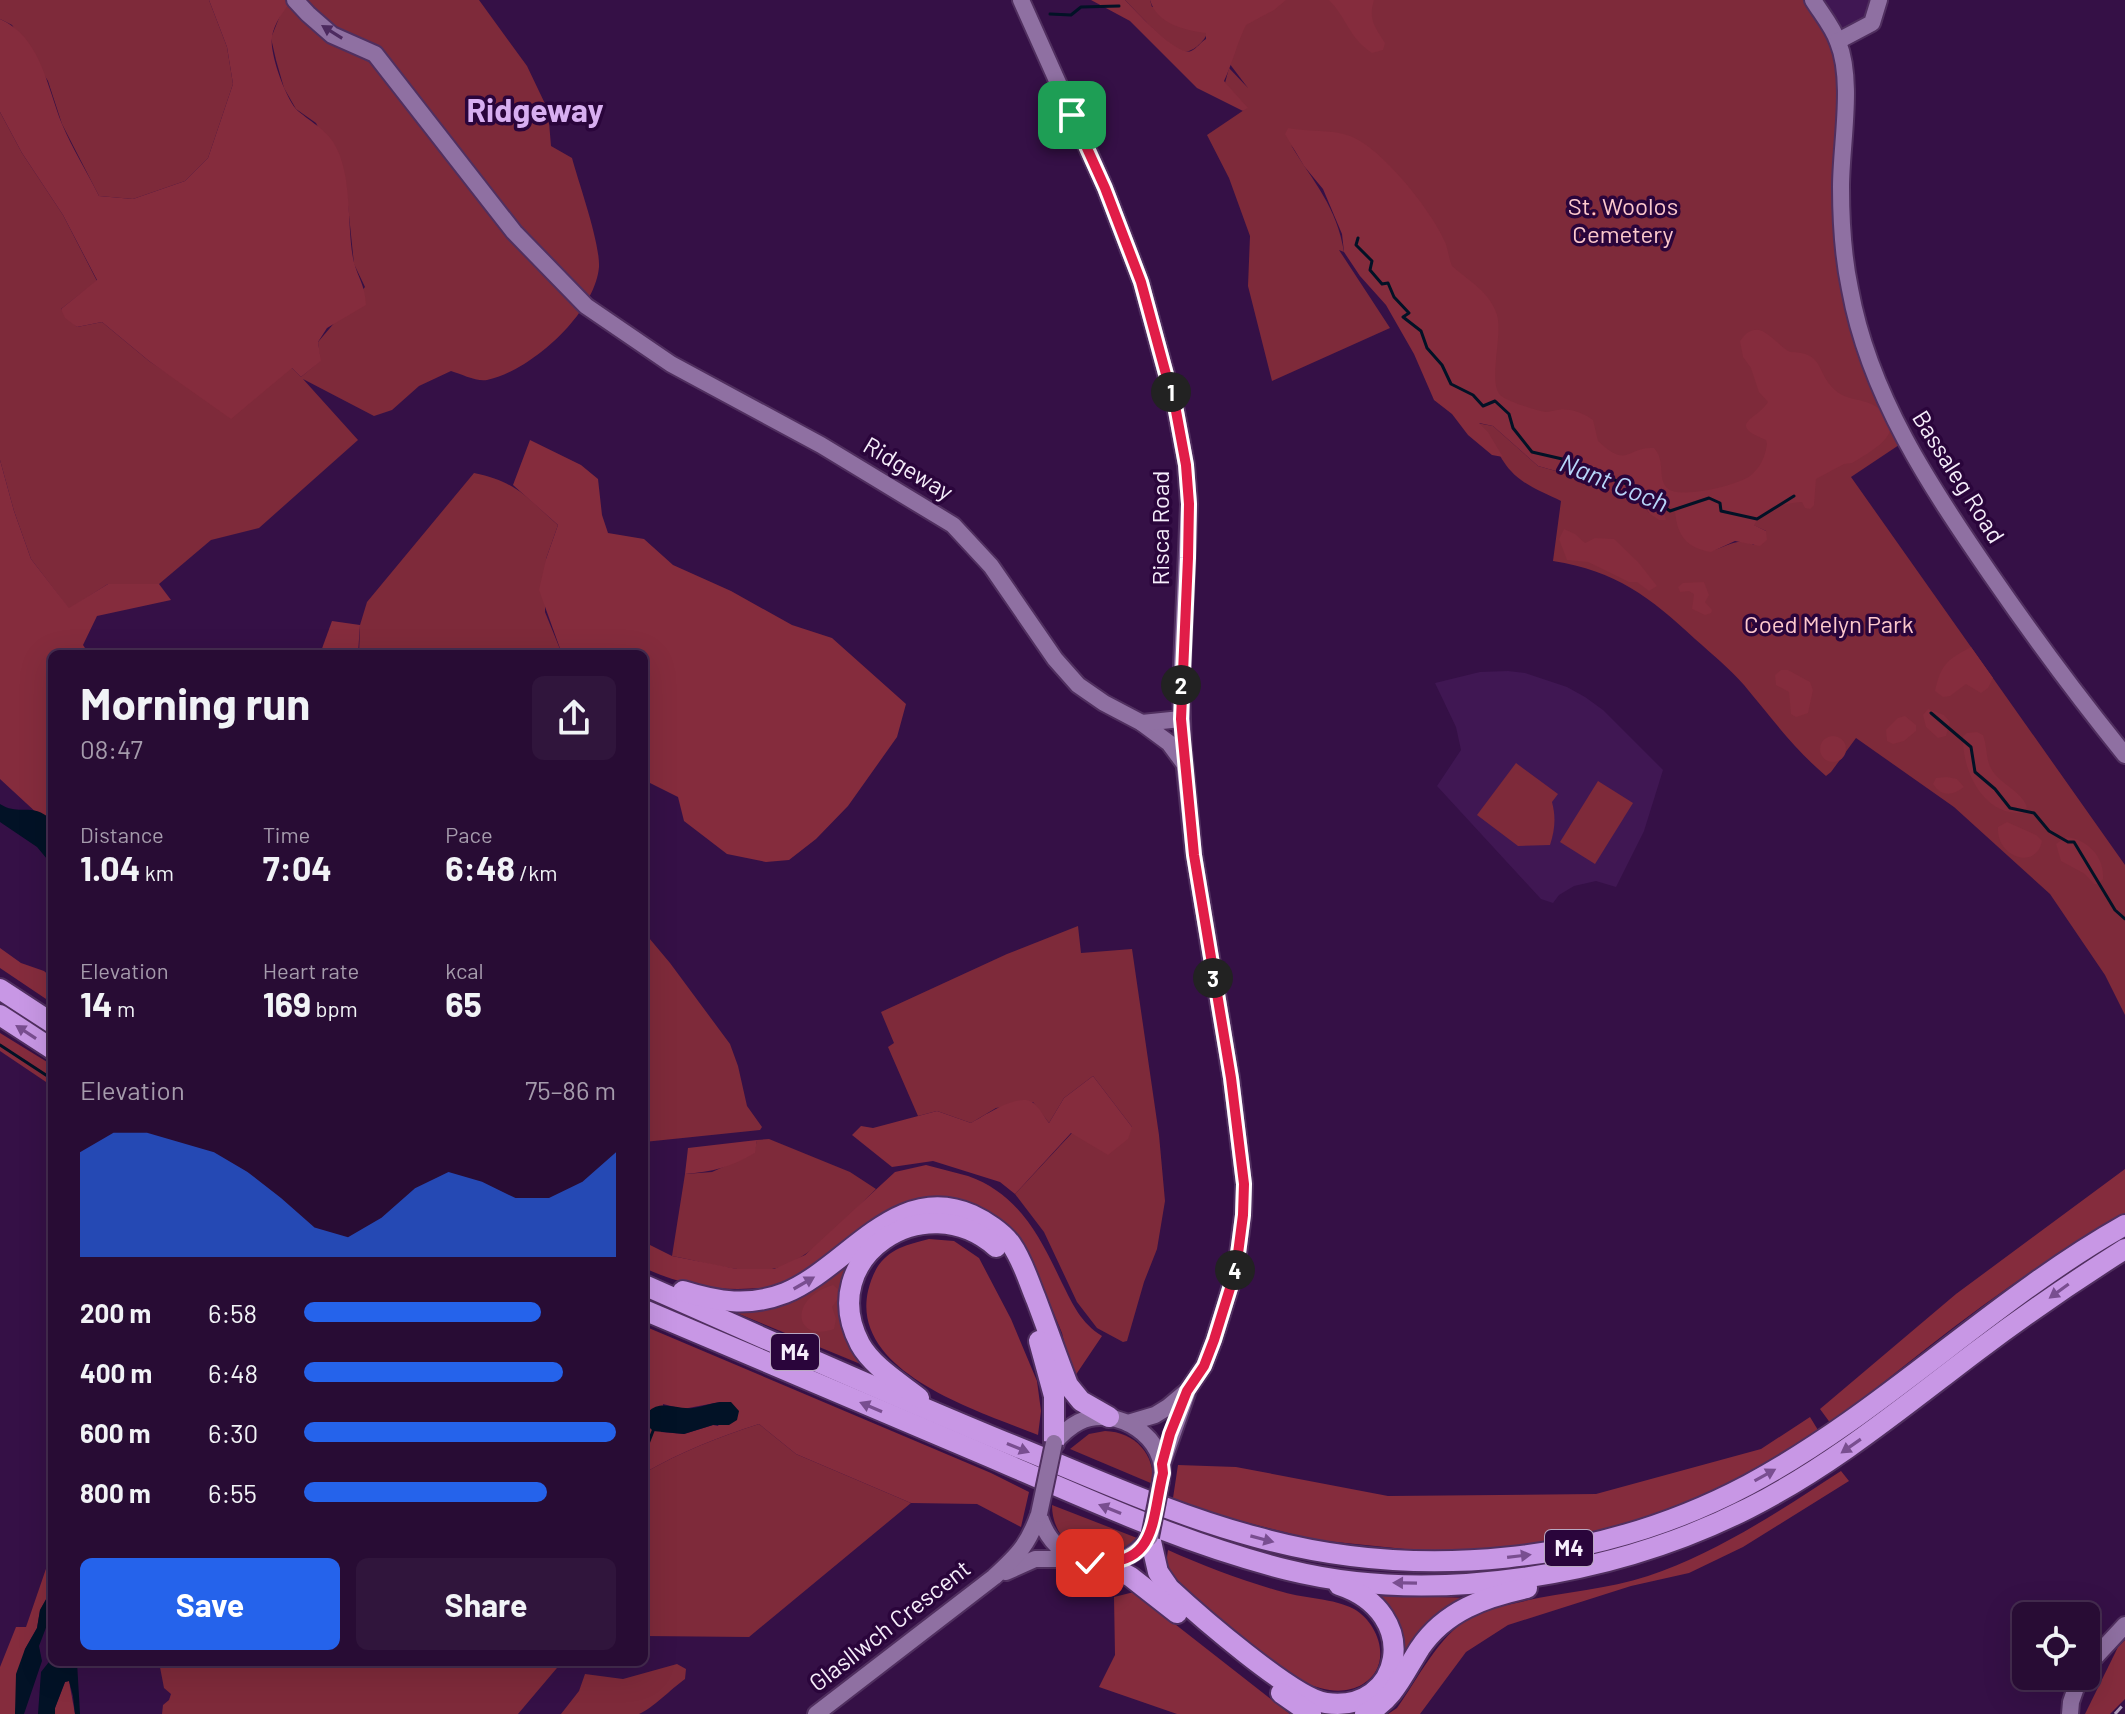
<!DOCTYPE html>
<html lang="en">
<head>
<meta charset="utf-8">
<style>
  body { margin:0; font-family:Barlow,sans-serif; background:#30153c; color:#f1f3f6; height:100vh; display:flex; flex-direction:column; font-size:30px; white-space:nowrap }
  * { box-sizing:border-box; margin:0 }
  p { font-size:26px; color:#a59bac }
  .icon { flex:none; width:44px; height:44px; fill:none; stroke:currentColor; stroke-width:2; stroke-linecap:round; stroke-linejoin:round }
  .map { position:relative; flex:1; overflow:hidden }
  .side { position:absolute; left:48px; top:650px; width:600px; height:1016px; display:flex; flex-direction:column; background:#280c34; border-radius:12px; box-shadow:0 8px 32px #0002,0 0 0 2px #442c4f }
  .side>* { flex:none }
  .buttons { position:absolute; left:2012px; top:1602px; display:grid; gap:16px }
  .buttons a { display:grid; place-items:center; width:88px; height:88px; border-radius:12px; background:#280c34; box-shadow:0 8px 32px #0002,0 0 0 2px #442c4f; font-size:40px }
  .pin { position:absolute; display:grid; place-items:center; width:68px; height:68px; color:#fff; margin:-34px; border-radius:16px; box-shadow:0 4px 12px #0006 }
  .km { position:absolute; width:40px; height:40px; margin:-20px; border-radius:50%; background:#222; color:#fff; font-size:22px; line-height:40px; text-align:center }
  .round { display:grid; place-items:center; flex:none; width:84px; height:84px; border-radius:12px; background:#30153c }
  .overview { display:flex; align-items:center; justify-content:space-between; height:136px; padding:0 32px }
  h1 { font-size:44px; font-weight:700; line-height:60px }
  .figures { display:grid; grid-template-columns:repeat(3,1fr); gap:12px; height:136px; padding:8px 32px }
  .figures div { display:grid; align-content:center }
  .figures b { font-size:34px; font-weight:700 }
  .figures small { font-size:22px; font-weight:400 }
  .figures p { font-size:22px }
  .chart { height:224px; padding:16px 32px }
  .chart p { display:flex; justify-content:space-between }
  .chart svg { width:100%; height:144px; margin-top:8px; fill:#2563eb; opacity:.7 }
  .cta { display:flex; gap:16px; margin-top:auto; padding:16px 32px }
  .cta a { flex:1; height:92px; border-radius:12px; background:#2563eb; color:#fff; font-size:32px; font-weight:700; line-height:92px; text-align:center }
  .cta a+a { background:#30153c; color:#f1f3f6 }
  ul { padding:0 32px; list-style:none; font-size:26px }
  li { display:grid; grid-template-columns:128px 96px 1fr; align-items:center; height:60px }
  li i { height:20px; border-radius:10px; background:#2563eb }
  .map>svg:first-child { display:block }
</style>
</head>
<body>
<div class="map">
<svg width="2125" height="1714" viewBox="0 0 2125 1714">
  <rect width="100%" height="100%" fill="#351046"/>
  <!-- built -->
  <g fill="#401753">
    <polygon points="1813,0 1879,0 1872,23 1838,41"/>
    <polygon points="1508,671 1525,673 1567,687 1585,697 1603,710 1663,770 1644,831 1616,887 1596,881 1574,886 1559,895 1553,903 1541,899 1437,786 1461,750 1456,727 1435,683 1480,672"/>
  </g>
  <!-- green -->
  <g fill="#7e2a3a" fill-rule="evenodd">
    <polygon points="0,0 209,0 227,47 233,84 208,158 185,181 133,199 99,196 62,124 48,81 12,25 0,19"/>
    <path d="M293,0H479L527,66L548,110L551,146L572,158C579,184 600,242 599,267C595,313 531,371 487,380C477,382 461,374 451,371L419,386L392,410L374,416L303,379L358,440L259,528L211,540L159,584H108L69,609L31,559L14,511L0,460V112L22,153L63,215L97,281L61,309L77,327L102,322L149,361L184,384L292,368L301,377L320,361L318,342L365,287L354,264L346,186L316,123L296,109L284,88L276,60L271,38L281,13Z"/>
    <path d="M1125,0H1150L1152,7L1249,0H1813L1838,41L1850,290L1905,441L1851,477L2125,865V1015L2105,975L2050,894L1954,807L1856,738L1831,772L1826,776C1794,749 1770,716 1744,685C1729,668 1712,654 1695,639C1650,597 1616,571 1553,561L1561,501C1545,493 1523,485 1511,471C1497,456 1495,439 1477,423L1493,426L1538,466L1581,478L1605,492H1625L1638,498L1650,514L1636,492L1537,463L1291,145C1314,183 1337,207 1344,252L1339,250L1390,328L1272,381L1248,286L1250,236L1229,178L1207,135L1247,108L1225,83L1229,68L1248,88L1207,34C1204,41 1192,54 1183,51C1168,47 1137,12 1125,0ZM1753,525L1766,531L1754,545C1737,537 1729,546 1711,551Z"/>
    <path d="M474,473C517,482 526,497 558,525L546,559L545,612L562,654H359L360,625L367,602Z"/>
    <path d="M1516,763L1558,794L1552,802C1556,817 1555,830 1550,845L1518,846L1477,815Z"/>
    <polygon points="1598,781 1633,803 1595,864 1560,842"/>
    <polygon points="1078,926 1081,953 1132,949 1159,1135 1165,1201 1157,1249 1144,1282 1127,1341 1123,1342 1097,1328 1077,1302 1044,1232 1015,1194 1072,1133 1132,1127 1093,1076 1064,1098 1049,1123 1033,1102 996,1108 971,1123 937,1111 918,1116 888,1047 894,1043 881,1012 1007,954"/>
    <polygon points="644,932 670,963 730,1044 738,1066 747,1106 762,1127 760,1130 644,1142"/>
    <path d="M769,1139L850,1172L876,1189C850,1214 809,1263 772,1269C740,1274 704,1262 672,1256L685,1174L712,1172L754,1153L757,1140Z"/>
    <polygon points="872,1241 846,1285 875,1370 727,1309 742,1308"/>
    <path d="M759,1424L796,1454L911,1503L749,1637L644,1636V1473C681,1452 718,1437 759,1424Z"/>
    <path d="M1105,1431C1135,1432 1155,1454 1153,1484L1070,1449L1089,1434Z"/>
    <path d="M1052,1505L1137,1538C1105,1573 1052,1551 1052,1505Z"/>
    <path d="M1374,1595L1472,1598L1402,1662C1405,1633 1394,1616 1374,1595Z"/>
    <polygon points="159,1662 562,1662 518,1714 162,1714 163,1705 169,1700 171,1694 164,1688"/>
    <path d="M677,1664L686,1669L685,1679C671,1689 653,1708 639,1714H561L579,1691L585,1674L623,1679Z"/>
  </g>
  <!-- forest -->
  <g fill="#852c3d" fill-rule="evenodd">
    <path d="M209,0H293C284,10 274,23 272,37C269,52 286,100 298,111C311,122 330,132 337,149C352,180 347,224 353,258C357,277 365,283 366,305L327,328L318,342L321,361L301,377L292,368L231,419L149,361L102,322L77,327L65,318L61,309L97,280L63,215L22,153L0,112V19C41,37 47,87 62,124C72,148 87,172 99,196L133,199L185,181L208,158L233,84L227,47Z"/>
    <path d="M1091,0H1125C1135,10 1177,57 1191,51C1196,49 1201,42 1206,39V33C1184,30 1157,24 1150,0H1286L1274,10L1246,25C1237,43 1233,62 1224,81L1248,108L1243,111L1197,88L1130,21Z"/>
    <path d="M1329,0H1374C1368,19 1375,27 1385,43L1383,50L1372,53C1348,37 1347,18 1329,0Z"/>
    <path d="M1288,128C1308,132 1331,129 1350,136C1381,147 1432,211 1445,242C1448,249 1449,259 1452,266C1469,281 1490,292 1497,315C1503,335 1488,381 1500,395C1506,401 1537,411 1546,412C1549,412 1555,410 1558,410C1571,408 1583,413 1593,420L1598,441C1629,470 1626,446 1654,448C1666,461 1657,477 1667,488C1679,500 1738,485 1750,476C1761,467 1765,457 1767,444L1766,440C1725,424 1758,419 1768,402L1759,392L1751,368L1743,357L1740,341C1759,314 1773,343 1790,352C1825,352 1815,372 1835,390C1847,401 1862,398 1875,406C1914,429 1872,451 1852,463L1844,464L1816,479L1814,505L1810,509L1805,508L1802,502C1785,503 1763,509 1754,525L1766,531L1767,540L1760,546L1735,541L1711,552C1686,548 1677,535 1675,511L1670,506L1663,508L1666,520H1659L1650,514L1638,498L1625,492H1605L1581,478L1538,466L1493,426L1479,423L1488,432L1503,457L1492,455L1468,435L1452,414L1434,400L1414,354L1386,305L1360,276L1344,252L1342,234L1323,189L1304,166L1285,134Z"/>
    <polygon points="530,440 581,465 598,479 602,515 608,533 644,539 673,565 731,591 792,625 832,638 906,704 897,737 848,806 816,839 789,860 766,862 727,854 684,821 678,797 644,780 644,654 562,654 539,590 546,559 558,525 513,485"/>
    <polygon points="0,460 14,511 31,559 69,608 108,584 159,584 171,600 97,616 83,645 89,654 52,654 52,827 0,779"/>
    <polygon points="1564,529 1575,534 1585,543 1595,538 1614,539 1638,562 1657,586 1649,591 1637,582 1629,582 1588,562 1567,560 1559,539"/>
    <polygon points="1704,582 1709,595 1705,602 1712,610 1711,613 1705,615 1692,609 1694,594 1689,591 1680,592 1678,587 1683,583"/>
    <polygon points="332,621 360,625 358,654 320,654"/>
    <path d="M1971,647L1993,678L1988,688L1981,693L1966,684L1950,696L1943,697L1935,691C1941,664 1947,660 1971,647Z"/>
    <polygon points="1781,670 1788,670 1810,682 1813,690 1808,713 1796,717 1791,714 1789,692 1776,685 1775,675"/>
    <polygon points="1928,709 1944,715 1950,722 1946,736 1938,738 1926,727 1923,715"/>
    <polygon points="1905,716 1916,725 1916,731 1904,741 1893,744 1887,741 1886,730 1898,718"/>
    <path d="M1977,732L1983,735C1988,748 1985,762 1994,773C2004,786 2021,791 2027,807L2023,813C1984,816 1962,772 1963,737L1967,733Z"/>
    <circle cx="1833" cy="749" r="13"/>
    <path d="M1947,777L1957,779L1964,787C1953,796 1941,797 1933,784L1936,778Z"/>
    <path d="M2007,822L2036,835L2042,841C2036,871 1996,857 1998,827Z"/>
    <path d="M2066,837C2088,839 2105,858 2103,879L2098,884H2094L2085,874L2061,861L2056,844Z"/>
    <polygon points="0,948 21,963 44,971 52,978 52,1003 0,968"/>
    <polygon points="0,1033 52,1065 52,1086 0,1051"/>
    <path d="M1093,1076L1132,1127L1128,1139L1108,1155L1071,1133L1015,1194L1000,1182L933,1161L892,1167L852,1135L861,1126L873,1128L937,1111L971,1123C984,1116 1018,1093 1032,1102C1039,1106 1044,1117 1049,1123L1064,1098Z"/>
    <path d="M757,1140L755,1153C731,1167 712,1172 685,1174L688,1148Z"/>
    <path d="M926,1165C940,1169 954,1172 968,1176C1019,1194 1040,1237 1062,1283C1073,1305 1081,1323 1102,1336L1073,1379L1062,1333L1028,1251L1015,1237L977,1212L773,1287C724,1292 689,1288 644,1268V1242L672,1256L737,1269H774L805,1255L895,1172Z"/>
    <path d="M2125,1169V1216C2019,1270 1925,1350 1831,1424L1820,1409L1956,1294Z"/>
    <path d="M929,1239L954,1241L979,1258L1011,1319L1037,1381L1041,1411L1038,1435C981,1412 850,1373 868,1291C877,1254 896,1247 929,1239Z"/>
    <path d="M833,1285L838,1289L837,1300L832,1307L836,1319L834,1329C795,1343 787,1299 833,1285Z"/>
    <path d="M644,1326L991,1473L1029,1492L1021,1527L977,1504L911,1503L796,1454L759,1424C718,1437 681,1452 644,1473ZM720,1402H731L718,1426L713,1425L684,1434L661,1432L663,1404L683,1409Z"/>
    <polygon points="1810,1417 1821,1435 1779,1462 1648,1521 1521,1549 1434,1552 1316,1540 1209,1513 1173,1498 1178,1465 1236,1467 1388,1496 1596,1494 1761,1449"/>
    <path d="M1841,1471L1849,1481L1743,1547L1689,1573L1631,1586L1508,1625L1466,1652L1420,1714H1388L1397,1708C1418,1679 1438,1636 1470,1618C1483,1610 1501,1606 1516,1603C1560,1592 1605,1590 1648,1576C1717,1553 1781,1510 1841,1471Z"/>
    <path d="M1168,1550C1206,1567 1243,1581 1283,1592C1306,1599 1333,1598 1354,1609C1380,1624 1393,1666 1363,1684C1316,1712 1250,1645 1215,1619C1205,1611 1177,1595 1172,1585C1166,1575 1166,1561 1168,1550Z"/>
    <polygon points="49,1560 52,1560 49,1594 40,1610 37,1628 25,1649 15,1714 0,1714 0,1667 16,1627 26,1627"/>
    <polygon points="1134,1592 1290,1714 1177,1714 1099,1687 1115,1655 1114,1597"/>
    <polygon points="2125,1640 2125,1699 2110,1714 2085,1714 2118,1647"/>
    <polygon points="69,1681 75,1714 55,1714 55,1708 65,1682"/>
  </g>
  <!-- water -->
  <g fill="#021226">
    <path d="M0,804C21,817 30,801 52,820V865L37,847L0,822Z"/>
    <path d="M720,1402H731L739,1411L737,1420L729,1425H713L684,1434L653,1431L648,1426V1412C661,1399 676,1410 693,1408C702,1407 711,1403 720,1402Z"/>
    <polygon points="49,1594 52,1595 52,1612 39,1646 42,1661 24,1714 15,1714 16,1674 25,1649 37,1628 40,1610"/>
    <polygon points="52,1658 52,1662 77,1662 80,1714 75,1714 73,1696 69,1681 65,1682 55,1708 55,1714 38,1714 41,1672"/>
  </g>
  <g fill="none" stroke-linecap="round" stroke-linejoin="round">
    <!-- stream -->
    <g stroke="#021226" stroke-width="3">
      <polyline points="1050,14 1071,15 1081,7 1119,6"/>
      <polyline points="1358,238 1356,245 1372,261 1370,270 1382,284 1388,283 1394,297 1409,313 1403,317 1421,331 1427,348 1442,365 1451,384 1473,395 1483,406 1495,401 1509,414 1513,428 1532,452 1571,461 1608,478 1637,487 1670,511 1709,498 1720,503 1721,511 1757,519 1794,496"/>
      <polyline points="1931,713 1971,747 1975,772 1995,789 2010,808 2034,813 2049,831 2068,842 2074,842 2115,910 2125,919"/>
      <polyline points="0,1045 52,1079"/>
      <polyline points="644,1454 653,1431"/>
    </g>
    <!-- secondary casing -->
    <g stroke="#502f5f" stroke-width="20">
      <g id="secondary">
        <polyline points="295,0 308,14 332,35 375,54 514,232 586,306 671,364 821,445 953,525 991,566 1055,659 1078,685 1104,703 1142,723 1169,743 1183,762"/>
        <polyline points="1021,0 1105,188 1141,282 1176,411 1186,465 1189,504 1181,689 1183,749 1194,855 1231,1078 1244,1184 1243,1215 1236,1269 1214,1340 1204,1366 1187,1391 1168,1407 1155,1415 1128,1423"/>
        <path d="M1813,0C1821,13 1833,27 1838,42C1854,81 1841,144 1841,187C1841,220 1843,256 1850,289C1869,395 1931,488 1991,575C2033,636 2078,697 2125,755"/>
        <polyline points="1838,41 1872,23 1879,0"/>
        <polyline points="1142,723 1181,719"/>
        <path d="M1054,1443C1061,1435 1069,1427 1079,1422C1116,1404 1170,1438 1161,1481"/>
        <polyline points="1162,1464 1187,1393"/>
        <path d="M1039,1514C1053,1567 1116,1582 1150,1537"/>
        <polyline points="1006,1572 1035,1559 1076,1559"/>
        <polyline points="2086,1667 2125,1625"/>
        <path d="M816,1714L994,1577C1018,1555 1028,1545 1039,1514"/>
        <polyline points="2070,1714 2071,1702 2080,1676"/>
      </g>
    </g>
    <!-- highway casing -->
    <g stroke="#502f5f" stroke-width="24">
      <g id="highway">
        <polyline points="0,989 52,1023"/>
        <polyline points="0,1015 52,1049"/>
        <path d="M644,1285C771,1341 898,1399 1027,1451C1102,1482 1177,1516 1256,1537C1418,1582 1599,1564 1748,1485C1883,1413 1992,1300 2125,1225"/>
        <path d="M683,1291C718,1302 749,1307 785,1293C847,1268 896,1181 972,1215C985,1221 1002,1232 1011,1244C1023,1261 1028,1280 1036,1299C1047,1328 1057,1357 1068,1385L1081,1401L1109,1417"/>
        <path d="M644,1310C759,1359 875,1408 990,1457C1087,1499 1184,1544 1288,1570C1434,1606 1615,1576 1749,1508C1832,1466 1903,1407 1977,1351C2025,1315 2074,1281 2125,1249"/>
        <polyline points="1039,1341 1054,1396 1054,1443"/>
        <path d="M919,1398C900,1383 872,1366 860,1344C814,1257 925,1184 996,1247"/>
        <path d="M1150,1537L1158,1572L1169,1588C1197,1614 1293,1698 1326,1703C1402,1714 1424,1613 1339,1585"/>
        <polyline points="1107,1564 1131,1577 1177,1613"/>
        <polyline points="1281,1693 1311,1714"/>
        <path d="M1365,1714C1393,1701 1404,1673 1420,1648C1445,1611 1485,1597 1527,1588"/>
      </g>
    </g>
    <!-- secondary -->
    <use href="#secondary" stroke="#8f70a2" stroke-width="16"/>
    <!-- highway -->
    <use href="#highway" stroke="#c897e5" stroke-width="20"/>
    <!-- rail -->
    <polyline stroke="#ac99b6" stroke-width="3" stroke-dasharray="10 10" stroke-linecap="butt" points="2115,1714 2125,1703"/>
    <!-- secondary-bridge casing -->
    <g stroke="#502f5f" stroke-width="20" stroke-linecap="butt">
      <g id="secondary-bridge">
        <polyline points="1039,1514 1054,1443"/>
        <polyline points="1150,1537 1161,1481"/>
      </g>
    </g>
    <!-- secondary-bridge -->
    <use href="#secondary-bridge" stroke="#8f70a2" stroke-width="16"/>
  </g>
  <!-- one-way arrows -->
  <defs><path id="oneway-solid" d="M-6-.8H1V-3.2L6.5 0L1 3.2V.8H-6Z" transform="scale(2)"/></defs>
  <use fill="#4d2a5f" href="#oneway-solid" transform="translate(332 32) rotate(-148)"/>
  <g fill="#794e90">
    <use href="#oneway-solid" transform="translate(26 1032) rotate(-147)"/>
    <use href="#oneway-solid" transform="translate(804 1283) rotate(-30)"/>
    <use href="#oneway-solid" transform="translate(2059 1291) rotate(144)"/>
    <use href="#oneway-solid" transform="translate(871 1407) rotate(-157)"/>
    <use href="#oneway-solid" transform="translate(1851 1446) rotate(145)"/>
    <use href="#oneway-solid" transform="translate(1018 1448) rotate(22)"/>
    <use href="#oneway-solid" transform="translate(1765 1475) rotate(-29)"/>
    <use href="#oneway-solid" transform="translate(1110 1509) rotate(-158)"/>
    <use href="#oneway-solid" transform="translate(1262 1539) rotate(15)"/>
    <use href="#oneway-solid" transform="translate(1519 1556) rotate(-7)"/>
    <use href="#oneway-solid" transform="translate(1405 1583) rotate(-179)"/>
  </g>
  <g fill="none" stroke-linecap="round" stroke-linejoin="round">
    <!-- route casing -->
    <g stroke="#fff" stroke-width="16">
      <path id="route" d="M1072,115L1105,188L1141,282L1176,411L1186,465L1189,504L1188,558L1181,719L1194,855L1231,1078L1244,1184L1243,1215L1236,1269L1214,1340L1204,1366L1187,1391L1170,1434L1162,1464L1163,1473C1151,1522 1158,1567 1090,1563"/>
    </g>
    <!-- route -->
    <use href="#route" stroke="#e11d48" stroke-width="10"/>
  </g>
  <g text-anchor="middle" stroke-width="7" stroke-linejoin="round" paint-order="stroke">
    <!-- shield labels -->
    <g fill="#2a053b" stroke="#b9a8c1" stroke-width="2">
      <rect x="771" y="1334" width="48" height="36" rx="6"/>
      <rect x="1545" y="1530" width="48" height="36" rx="6"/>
    </g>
    <g font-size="22" font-weight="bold" fill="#f6eefb">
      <text x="795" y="1360">M4</text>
      <text x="1569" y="1556">M4</text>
    </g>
    <!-- park labels -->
    <g font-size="24" fill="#fdc9cd" stroke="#2a053b">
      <text x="1623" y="215">St. Woolos<tspan x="1623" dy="28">Cemetery</tspan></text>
      <text x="1829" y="633">Coed Melyn Park</text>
    </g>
    <!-- street labels -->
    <g font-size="24" fill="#f6eefb" stroke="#2a053b">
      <text transform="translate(908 469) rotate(31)" y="8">Ridgeway</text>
      <text transform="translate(1958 477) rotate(58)" y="8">Bassaleg Road</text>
      <text transform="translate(1161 528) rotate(-90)" y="8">Risca Road</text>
      <text transform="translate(890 1626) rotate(-38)" y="8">Glasllwch Crescent</text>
    </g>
    <!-- water labels -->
    <g font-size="26" font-style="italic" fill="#b6d5f9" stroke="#2a053b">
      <text transform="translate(1614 483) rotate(22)" y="9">Nant Coch</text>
    </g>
    <!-- district labels -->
    <g font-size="32" font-weight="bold" fill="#d8aff1" stroke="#2a053b">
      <text x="535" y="122">Ridgeway</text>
    </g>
  </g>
</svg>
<div class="buttons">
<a><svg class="icon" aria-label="locate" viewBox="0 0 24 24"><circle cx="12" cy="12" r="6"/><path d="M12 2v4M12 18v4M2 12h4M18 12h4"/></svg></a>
</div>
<div class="pin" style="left:1072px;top:115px;background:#1e9e55"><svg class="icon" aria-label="arrive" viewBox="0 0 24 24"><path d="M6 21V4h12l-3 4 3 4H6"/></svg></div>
<div class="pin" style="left:1090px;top:1563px;background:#d93025"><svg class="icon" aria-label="check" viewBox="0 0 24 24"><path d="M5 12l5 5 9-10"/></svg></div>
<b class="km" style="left:1171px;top:392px">1</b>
<b class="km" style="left:1181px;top:685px">2</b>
<b class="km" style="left:1213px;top:978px">3</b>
<b class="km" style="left:1235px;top:1270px">4</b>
<section class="side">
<div class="overview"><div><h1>Morning run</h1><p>08:47</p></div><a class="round"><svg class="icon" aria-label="share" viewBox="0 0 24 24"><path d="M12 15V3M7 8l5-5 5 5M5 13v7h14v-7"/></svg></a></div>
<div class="figures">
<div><p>Distance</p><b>1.04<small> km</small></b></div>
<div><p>Time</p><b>7:04</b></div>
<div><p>Pace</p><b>6:48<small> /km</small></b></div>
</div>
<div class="figures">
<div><p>Elevation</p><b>14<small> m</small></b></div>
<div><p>Heart rate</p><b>169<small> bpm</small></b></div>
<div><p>kcal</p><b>65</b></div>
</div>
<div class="chart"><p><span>Elevation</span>75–86 m</p>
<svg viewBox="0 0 160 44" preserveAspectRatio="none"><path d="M0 44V12L10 6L20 6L30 9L40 12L50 18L60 26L70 35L80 38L90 32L100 23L110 18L120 21L130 26L140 26L150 21L160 12V44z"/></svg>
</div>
<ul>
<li><b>200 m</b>6:58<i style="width:76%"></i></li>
<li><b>400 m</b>6:48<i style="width:83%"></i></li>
<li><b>600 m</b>6:30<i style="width:100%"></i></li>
<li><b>800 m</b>6:55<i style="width:78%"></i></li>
</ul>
<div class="cta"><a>Save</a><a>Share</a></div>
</section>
</div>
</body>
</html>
